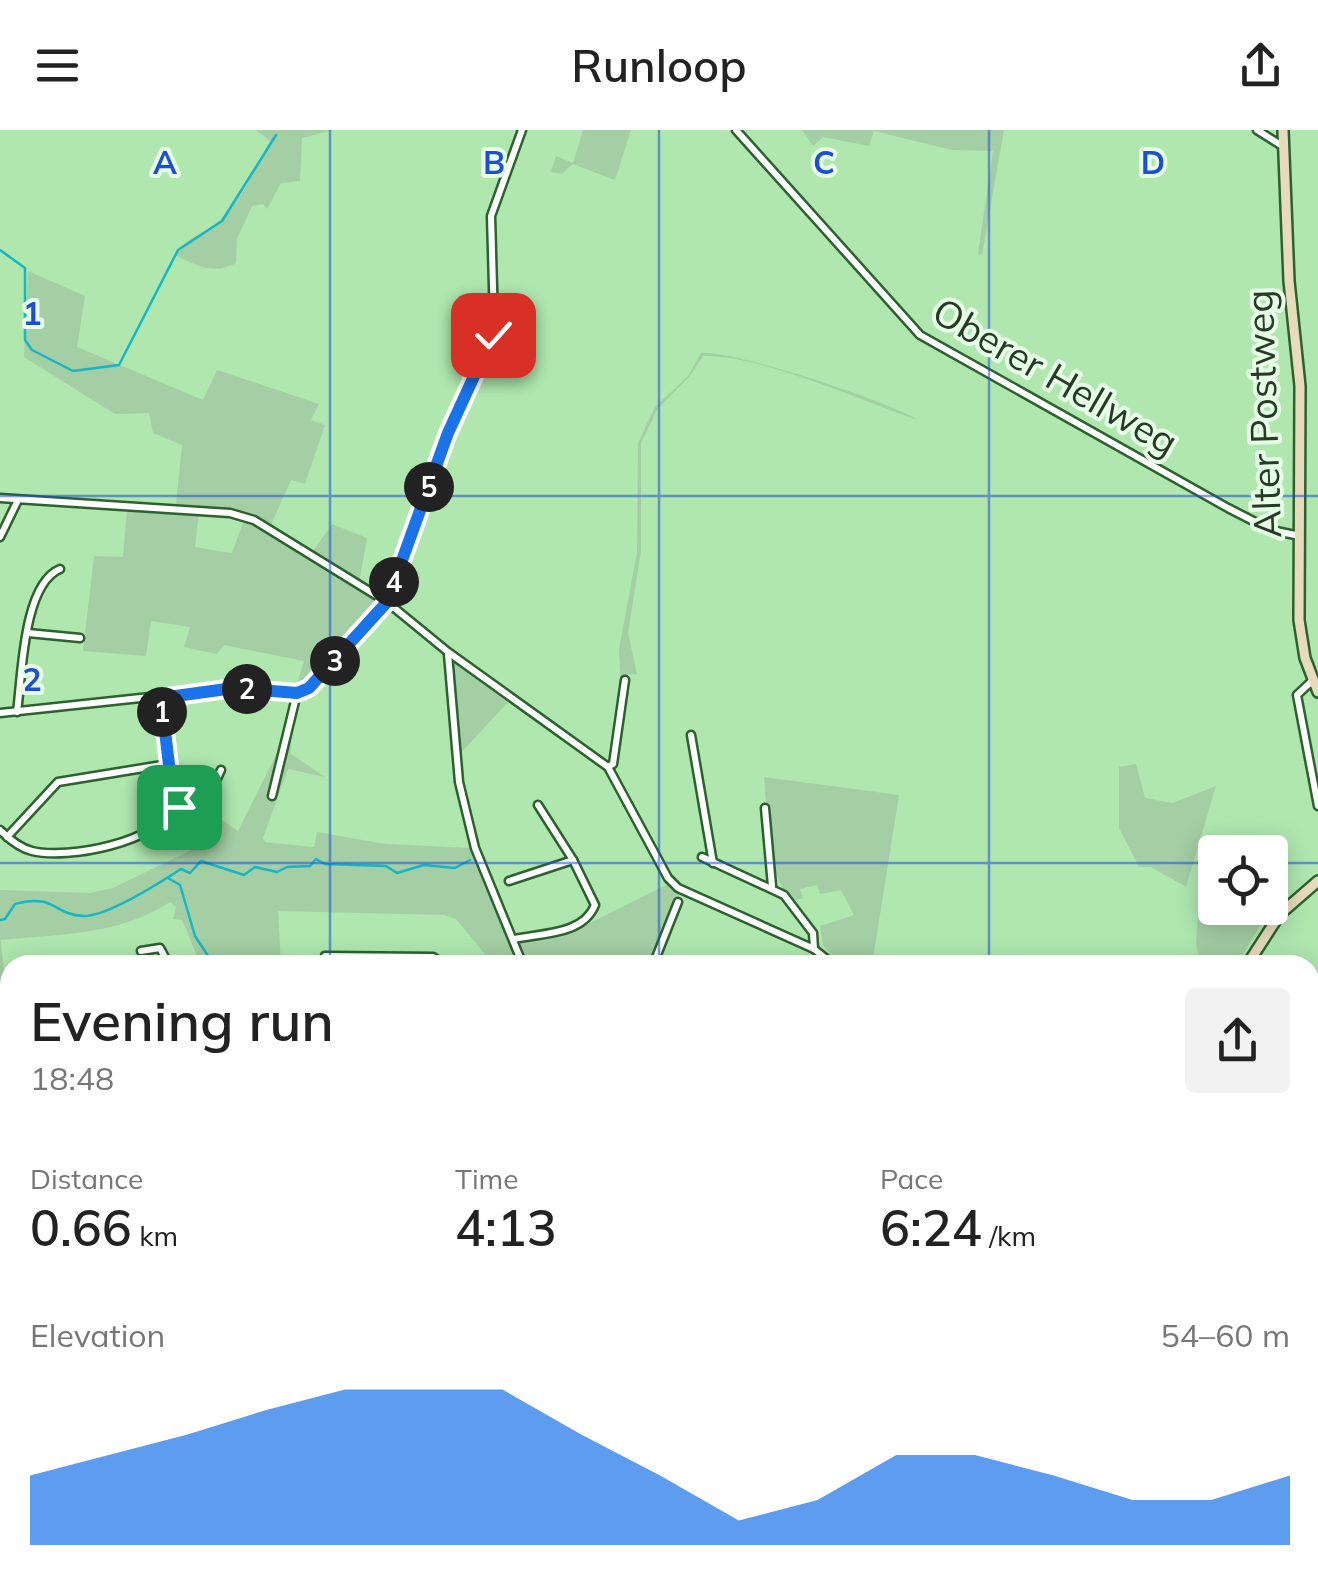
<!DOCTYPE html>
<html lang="en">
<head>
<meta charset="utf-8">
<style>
  body { margin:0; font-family:Mulish,sans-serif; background:#f2f2f2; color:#222; height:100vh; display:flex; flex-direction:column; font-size:38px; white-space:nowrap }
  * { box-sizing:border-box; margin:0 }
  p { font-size:32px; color:#767676 }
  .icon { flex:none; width:55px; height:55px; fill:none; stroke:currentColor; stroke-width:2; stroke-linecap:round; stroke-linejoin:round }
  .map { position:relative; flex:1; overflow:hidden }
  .drawer { position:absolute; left:0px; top:825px; width:1320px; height:642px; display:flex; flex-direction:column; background:#fff; border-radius:30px 30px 0 0; box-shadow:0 5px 25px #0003 }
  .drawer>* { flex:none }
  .tools { position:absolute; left:1198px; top:705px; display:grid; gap:20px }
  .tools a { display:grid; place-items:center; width:90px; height:90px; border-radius:10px; background:#fff; box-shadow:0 5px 25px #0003; font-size:50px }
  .pin { position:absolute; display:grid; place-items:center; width:85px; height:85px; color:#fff; margin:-42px; border-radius:20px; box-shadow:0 5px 15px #0006 }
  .km { position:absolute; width:50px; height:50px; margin:-25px; border-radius:50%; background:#222; color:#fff; font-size:28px; line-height:50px; text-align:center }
  .round { display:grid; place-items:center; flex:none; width:105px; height:105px; border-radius:10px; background:#f2f2f2 }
  .overview { display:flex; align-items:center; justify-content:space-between; height:170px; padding:0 30px }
  h1 { font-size:55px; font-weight:600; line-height:75px }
  .figures { display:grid; grid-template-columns:repeat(3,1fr); gap:15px; height:170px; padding:10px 30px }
  .figures div { display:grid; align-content:center }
  .figures b { font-size:50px; font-weight:600 }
  .figures small { font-size:28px; font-weight:400 }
  .figures p { font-size:28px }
  .chart { height:280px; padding:20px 30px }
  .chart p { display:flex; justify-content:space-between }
  .chart svg { width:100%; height:180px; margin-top:10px; fill:#1a73e8; opacity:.7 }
  header { display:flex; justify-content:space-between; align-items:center; height:130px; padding:0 30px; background:#fff; font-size:45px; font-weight:600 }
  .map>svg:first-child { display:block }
</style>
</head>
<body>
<header><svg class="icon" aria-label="menu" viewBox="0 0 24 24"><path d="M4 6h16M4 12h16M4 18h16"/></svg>Runloop<svg class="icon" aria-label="share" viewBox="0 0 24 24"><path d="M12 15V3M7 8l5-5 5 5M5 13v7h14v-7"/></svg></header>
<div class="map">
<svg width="1318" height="1466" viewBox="0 0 1318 1466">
  <rect width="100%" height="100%" fill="#afe7af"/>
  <!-- green -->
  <g fill="#a4cea4">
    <path d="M256,0H333L302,8L300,51L281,53L267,79L263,74L252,76L237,109L236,133C212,145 198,136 175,125C185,106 210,103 224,86C244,65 256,36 270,11Z"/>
    <polygon points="583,0 631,0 615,50 573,34 562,44 551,42 556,26 573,33"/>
    <polygon points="802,0 1004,0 982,125 978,124 993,21 952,20 874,1 869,16 823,7 813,16"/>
    <polygon points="28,141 85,166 77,217 203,270 217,240 319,274 311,290 325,295 305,354 291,350 270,397 232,379 176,374 182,315 153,303 149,283 115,284 24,227"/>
    <path d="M701,223C730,219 891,272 918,290C862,271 759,224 703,226L690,246L658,278L641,313V421L628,503L637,544L623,545L621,560L619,519L637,422L638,313L655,277L688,246Z"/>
    <polygon points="127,380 199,382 195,417 232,423 244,390 377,469 378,478 307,556 295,561 304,531 224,515 217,524 184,517 190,497 151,491 146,526 83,521 94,426 123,427"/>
    <polygon points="332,394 367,408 359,453 311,424"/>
    <polygon points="452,531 510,570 456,628 450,532"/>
    <path d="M285,607L291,608V624L325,647L288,639L263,708L265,712L314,717L317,702L385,714L472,718L519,835H494L456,789L444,785L278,781L281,835H201L182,790L173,789L176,777L170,772C120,805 61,804 1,810L10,909L0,910V760L90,763L113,758L199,716L183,687L209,681L238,701Z"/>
    <polygon points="1136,634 1145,668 1173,673 1216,656 1186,757 1151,737 1139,737 1119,698 1119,637"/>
    <path d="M764,647L899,665L872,835H840L823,815L820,796L854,785L841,760L820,764L817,755L800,759L803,768L792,771C764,739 768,688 764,647Z"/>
    <polygon points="670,753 680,762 652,835 527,835 519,810 580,798"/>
    <polygon points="1199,768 1215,771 1215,778 1268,782 1237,835 1201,835 1196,814"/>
  </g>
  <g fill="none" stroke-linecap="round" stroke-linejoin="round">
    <!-- stream -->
    <g stroke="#17b6c4" stroke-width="2.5">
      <polyline points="0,120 25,138 25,210 32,220 73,241 119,235 178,120 222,91 276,5"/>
      <polyline points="168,748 180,755 195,806 214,835"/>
      <path d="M0,790L5,789L15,774C55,763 54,785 83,786C106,787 161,752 181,739L190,743L201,731L244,745L255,737L277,742L287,737L310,736L316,729L325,734L386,736L397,743L424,735L455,738L470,730"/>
    </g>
    <!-- street casing -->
    <g stroke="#2d612f" stroke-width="11">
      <g id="street">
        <polyline points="736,0 920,205 1228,378 1271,400 1300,406"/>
        <polyline points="1257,0 1284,17"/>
        <polyline points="0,368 230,383 254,390 387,472 448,522 608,637 668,748 678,758 814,819 834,835"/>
        <polyline points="0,407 18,370"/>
        <polyline points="28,503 80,508"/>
        <polyline points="448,524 459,652 475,718 523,835"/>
        <polyline points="1313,550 1297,565 1318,676"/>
        <path d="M17,582C22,546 23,454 60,439"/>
        <polyline points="0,583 234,558 297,563 309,558 387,472 448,303 490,216 494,193 491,86 522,0"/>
        <polyline points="691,605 713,733"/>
        <polyline points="608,637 613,634 625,550"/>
        <polyline points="272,666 297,563"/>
        <polyline points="174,676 206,672 221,640"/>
        <polyline points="765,678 772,756"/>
        <path d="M0,700C9,709 20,718 32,721C67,730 160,712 174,676L161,569"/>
        <polyline points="7,707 58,652 168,634"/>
        <polyline points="702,727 784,765 813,803 814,819"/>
        <polyline points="509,751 573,730"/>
        <path d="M514,809C542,803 583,805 595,775L573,730L538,675"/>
        <polyline points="141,821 160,818 169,835"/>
        <polyline points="324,835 325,826 433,827 445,835"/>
        <polyline points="653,835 678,772"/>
        <polyline points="9,849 10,854"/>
        <polyline points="0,1152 10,1166"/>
        <polyline points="1107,1458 1107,1466"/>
        <polyline points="0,1465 94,1464"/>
        <polyline points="759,1466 764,1458"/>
      </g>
    </g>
    <!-- secondary casing -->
    <g stroke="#2d612f" stroke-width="14">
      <g id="secondary">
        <polyline points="1283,0 1289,151 1300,256 1299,490 1305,528 1318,562"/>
        <polyline points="1247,835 1280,784 1318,751"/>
        <polyline points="0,1050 10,1048"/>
      </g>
    </g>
    <!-- street -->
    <use href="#street" stroke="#fff" stroke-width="6"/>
    <!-- secondary -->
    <use href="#secondary" stroke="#e7dbbc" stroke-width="9"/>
  </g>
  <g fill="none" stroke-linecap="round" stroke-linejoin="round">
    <!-- route casing -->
    <g stroke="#fff" stroke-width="20">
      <polyline id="route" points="179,677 174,676 161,568 234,558 297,563 309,558 387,472 448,303 493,205"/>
    </g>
    <!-- route -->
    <use href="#route" stroke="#1a73e8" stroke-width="12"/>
  </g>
  <!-- grid -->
  <path fill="none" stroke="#1d4ed8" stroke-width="2.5" stroke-opacity="0.55" d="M330,0V835M659,0V835M989,0V835M0,366H1318M0,733H1215M1270,733H1318M0,1100H10M1310,1100H1318M330,1458V1466M659,1458V1466M989,1458V1466"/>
  <g text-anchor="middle" stroke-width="8" stroke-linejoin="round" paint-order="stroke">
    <!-- street labels -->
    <g font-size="38" fill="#253b25" stroke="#e8ffe7">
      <text transform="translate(1055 247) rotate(30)" y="13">Oberer Hellweg</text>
      <text transform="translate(1264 284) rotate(-92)" y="13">Alter Postweg</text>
    </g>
  </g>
  <g font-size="32" text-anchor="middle" font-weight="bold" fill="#1d4ed8" stroke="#e8ffe7" stroke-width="8" stroke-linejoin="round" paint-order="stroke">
    <text x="165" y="44">A</text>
    <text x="494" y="44">B</text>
    <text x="824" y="44">C</text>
    <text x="1153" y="44">D</text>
    <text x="32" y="195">1</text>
    <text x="32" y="561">2</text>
  </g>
</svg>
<div class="tools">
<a><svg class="icon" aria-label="locate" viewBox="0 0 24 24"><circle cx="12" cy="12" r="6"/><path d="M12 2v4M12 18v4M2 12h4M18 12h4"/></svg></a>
</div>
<div class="pin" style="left:179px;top:677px;background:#1e9e55"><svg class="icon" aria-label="arrive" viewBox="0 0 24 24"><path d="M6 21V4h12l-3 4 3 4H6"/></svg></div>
<div class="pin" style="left:493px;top:205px;background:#d93025"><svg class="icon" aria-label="check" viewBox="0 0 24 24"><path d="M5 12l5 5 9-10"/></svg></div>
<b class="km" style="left:162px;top:582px">1</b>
<b class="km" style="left:247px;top:559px">2</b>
<b class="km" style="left:335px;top:531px">3</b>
<b class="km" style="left:394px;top:452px">4</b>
<b class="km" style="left:429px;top:357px">5</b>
<section class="drawer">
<div class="overview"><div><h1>Evening run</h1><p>18:48</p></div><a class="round"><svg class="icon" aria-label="share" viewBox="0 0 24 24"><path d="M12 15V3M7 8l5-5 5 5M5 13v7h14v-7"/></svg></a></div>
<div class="figures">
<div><p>Distance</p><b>0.66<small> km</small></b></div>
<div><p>Time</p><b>4:13</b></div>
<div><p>Pace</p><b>6:24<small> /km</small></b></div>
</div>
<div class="chart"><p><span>Elevation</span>54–60 m</p>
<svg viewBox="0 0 160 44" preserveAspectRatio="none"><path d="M0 44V27L10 22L20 17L30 11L40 6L50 6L60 6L70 17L80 27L90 38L100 33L110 22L120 22L130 27L140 33L150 33L160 27V44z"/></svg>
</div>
</section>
</div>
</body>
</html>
